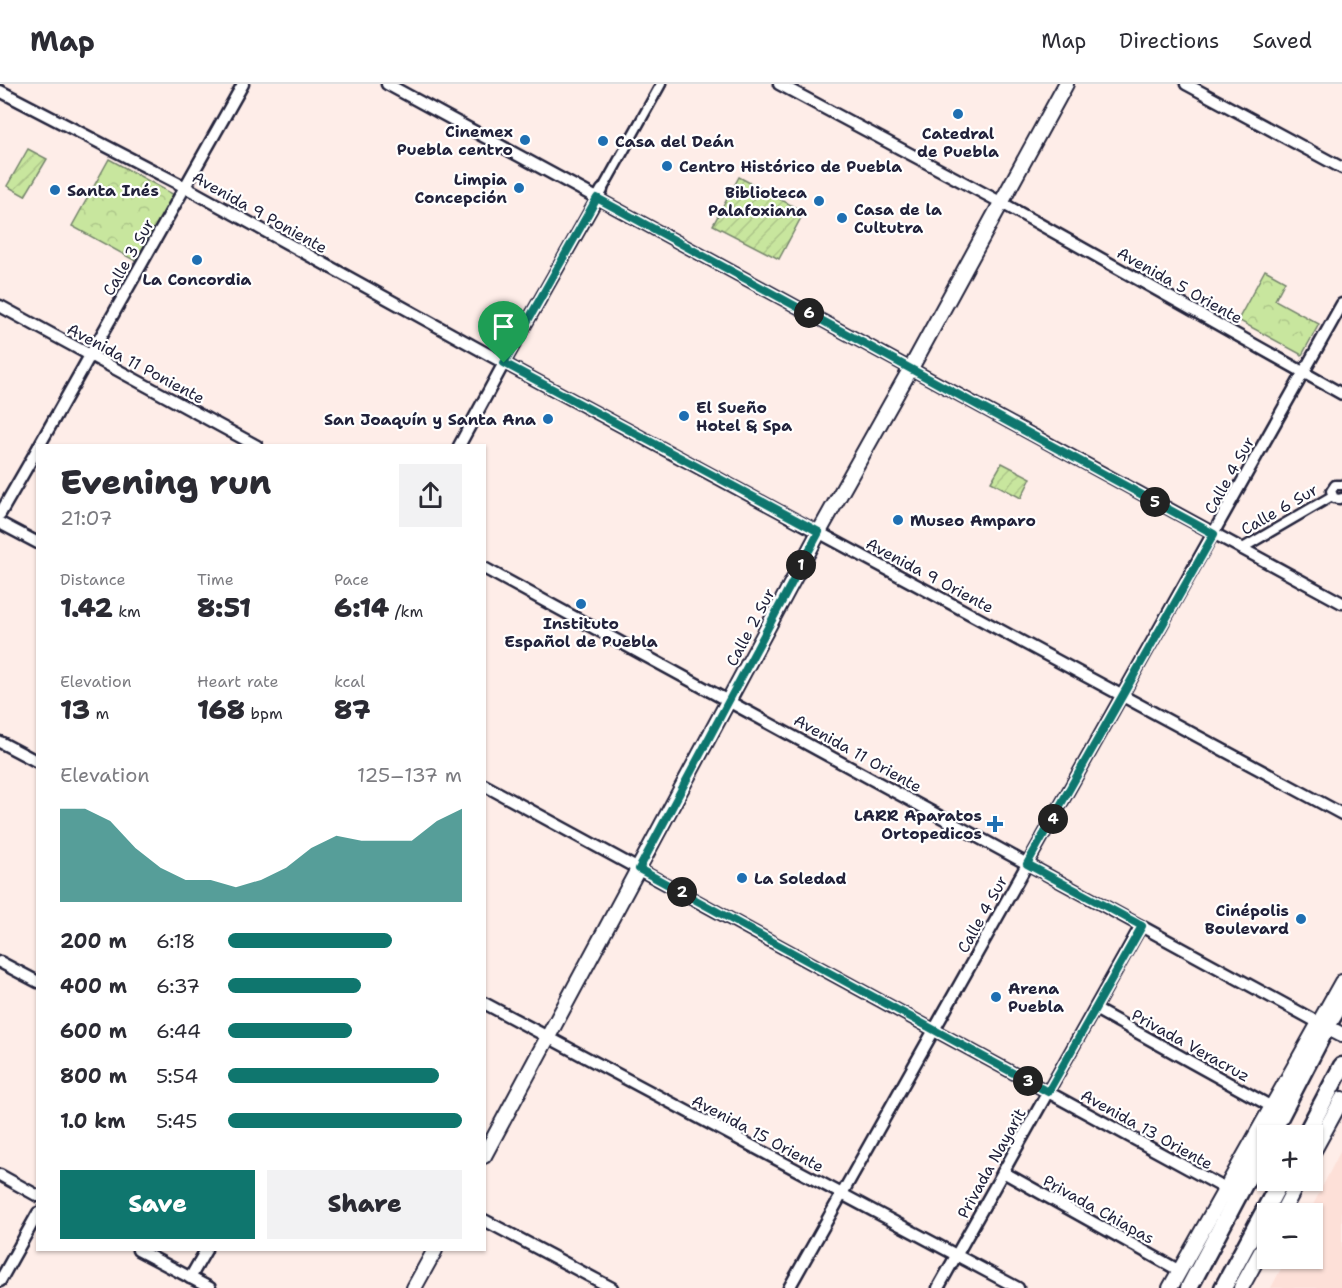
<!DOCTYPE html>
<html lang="en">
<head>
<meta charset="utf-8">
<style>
  body { margin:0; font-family:"Shantell Sans",sans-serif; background:#f2f2f3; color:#2b2b33; height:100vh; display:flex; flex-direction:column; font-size:22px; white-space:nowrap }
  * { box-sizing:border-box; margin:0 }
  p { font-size:20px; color:#7c7c81 }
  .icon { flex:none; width:33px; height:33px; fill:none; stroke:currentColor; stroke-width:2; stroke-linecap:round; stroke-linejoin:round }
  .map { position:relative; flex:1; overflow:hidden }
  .drawer { position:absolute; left:36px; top:360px; width:450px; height:807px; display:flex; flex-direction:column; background:#fff; border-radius:0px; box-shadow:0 2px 4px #0004 }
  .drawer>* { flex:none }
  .fabs { position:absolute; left:1257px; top:1041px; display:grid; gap:12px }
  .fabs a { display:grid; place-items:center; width:66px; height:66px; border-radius:0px; background:#fff; box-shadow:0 2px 4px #0004; font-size:30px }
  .pin { position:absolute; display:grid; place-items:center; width:51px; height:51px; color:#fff; margin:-62px -26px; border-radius:50% 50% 50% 0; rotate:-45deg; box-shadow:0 0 6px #0007 }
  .pin .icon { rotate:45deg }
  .km { position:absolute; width:30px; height:30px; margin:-15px; border-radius:50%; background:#222; color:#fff; font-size:16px; line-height:30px; text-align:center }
  .round { display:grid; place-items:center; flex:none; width:63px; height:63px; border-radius:0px; background:#f2f2f3 }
  .summary { display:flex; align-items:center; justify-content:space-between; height:102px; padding:0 24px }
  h1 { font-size:33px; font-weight:800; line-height:45px }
  .stats { display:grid; grid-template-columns:repeat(3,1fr); gap:9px; height:102px; padding:6px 24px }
  .stats div { display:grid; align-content:center }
  .stats b { font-size:26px; font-weight:800 }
  .stats small { font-size:16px; font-weight:400 }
  .stats p { font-size:16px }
  .chart { height:168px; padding:12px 24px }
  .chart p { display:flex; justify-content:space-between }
  .chart svg { width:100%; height:108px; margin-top:6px; fill:#0f766e; opacity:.7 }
  .primary-button { display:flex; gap:12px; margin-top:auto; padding:12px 24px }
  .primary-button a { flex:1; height:69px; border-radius:0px; background:#0f766e; color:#fff; font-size:24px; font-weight:800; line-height:69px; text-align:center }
  .primary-button a+a { background:#f2f2f3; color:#2b2b33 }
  ul { padding:0 24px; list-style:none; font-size:20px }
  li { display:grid; grid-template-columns:96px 72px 1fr; align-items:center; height:45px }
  li i { height:15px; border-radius:8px; background:#0f766e }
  header { display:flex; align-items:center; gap:36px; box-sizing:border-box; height:84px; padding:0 30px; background:#fff; border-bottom:2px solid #e1e1e2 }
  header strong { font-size:28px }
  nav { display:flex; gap:33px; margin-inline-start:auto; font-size:21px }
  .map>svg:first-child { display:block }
</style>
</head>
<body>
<header>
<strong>Map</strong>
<nav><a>Map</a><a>Directions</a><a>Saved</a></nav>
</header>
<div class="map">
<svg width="1342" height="1204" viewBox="0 0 1342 1204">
  <defs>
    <pattern id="forest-crowns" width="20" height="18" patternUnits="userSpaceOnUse" patternTransform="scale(1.5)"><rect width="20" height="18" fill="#c8e69e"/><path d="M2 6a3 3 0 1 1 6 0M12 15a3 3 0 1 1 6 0" fill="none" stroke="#acc589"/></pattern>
    <pattern id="garden-furrows" width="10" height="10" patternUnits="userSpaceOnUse" patternTransform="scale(1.5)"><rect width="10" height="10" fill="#c8e69e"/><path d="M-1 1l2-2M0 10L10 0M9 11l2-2" fill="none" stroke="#acc589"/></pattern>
  </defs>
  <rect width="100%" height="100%" fill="#feede8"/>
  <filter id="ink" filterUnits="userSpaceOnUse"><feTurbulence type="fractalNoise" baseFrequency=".0167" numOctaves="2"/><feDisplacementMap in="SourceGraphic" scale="12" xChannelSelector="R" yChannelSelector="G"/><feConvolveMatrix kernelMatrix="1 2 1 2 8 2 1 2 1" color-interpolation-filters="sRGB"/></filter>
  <g filter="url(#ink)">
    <!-- built -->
    <polygon fill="#fde0d8" points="1342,1064 1342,1204 1271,1204 1286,1175 1312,1174 1312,1130 1309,1129"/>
    <!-- forest -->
    <g fill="url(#forest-crowns)" stroke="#75846c" stroke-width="1.5">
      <polygon points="109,75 178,113 141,180 72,142"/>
      <polygon points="1265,186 1285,197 1275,216 1319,240 1302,271 1238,236"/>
    </g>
    <!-- garden -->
    <g fill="url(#garden-furrows)" stroke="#75846c" stroke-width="1.5">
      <polygon points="28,65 47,75 25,112 7,102"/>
      <polygon points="739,93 804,128 779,175 713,141"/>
      <polygon points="1002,379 1031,394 1021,414 991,398"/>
    </g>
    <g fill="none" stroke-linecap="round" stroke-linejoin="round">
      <!-- pedestrian casing -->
      <g stroke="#22223b" stroke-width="13">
        <g id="pedestrian">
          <polyline points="602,106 661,0"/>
          <polyline points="1342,401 1335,401 1331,407 1334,414 1339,415 1342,414"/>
          <polyline points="1241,465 1332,412"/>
        </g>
      </g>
      <!-- minor casing -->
      <g stroke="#22223b" stroke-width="15">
        <g id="minor">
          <polyline points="387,0 1342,519"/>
          <polyline points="779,0 1002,119 1342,310"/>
          <polyline points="1186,0 1342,84"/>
          <polyline points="0,7 185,103 504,279 1342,730"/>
          <polyline points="0,222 257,362"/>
          <polyline points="39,362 243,0"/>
          <polyline points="459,362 504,279 602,106"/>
          <polyline points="0,430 38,364"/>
          <polyline points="0,439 38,459"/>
          <polyline points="484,484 1319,939"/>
          <polyline points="0,658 38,678"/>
          <polyline points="484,701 1226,1105"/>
          <polyline points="0,878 38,898"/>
          <polyline points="484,919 1018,1204"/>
          <polyline points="1095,925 1272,1023"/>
          <polyline points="1003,1088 1180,1187"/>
          <polyline points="0,1091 38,1112"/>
          <polyline points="484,1136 612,1204"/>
          <polyline points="138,1166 210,1204"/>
          <polyline points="190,1194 206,1166"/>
          <polyline points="0,1197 38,1129"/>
          <polyline points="789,1204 1342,220"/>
          <polyline points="938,1204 1141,842"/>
        </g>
      </g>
      <!-- tertiary casing -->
      <g stroke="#22223b" stroke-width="18">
        <g id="tertiary">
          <polyline points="1319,939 1342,951"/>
          <polyline points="1312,1070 1342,1015"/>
          <polyline points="484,1072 819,448 911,284 1066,0"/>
          <polyline points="1281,1130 1299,1096"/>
          <polyline points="414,1204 435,1166"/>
          <polyline points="1170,1204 1342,898"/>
          <polyline points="1241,1204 1268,1155"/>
        </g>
      </g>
      <!-- primary casing -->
      <g stroke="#22223b" stroke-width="21">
        <g id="primary">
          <polyline points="1270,1052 1327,942 1342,917"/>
          <polyline points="1305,1052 1342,982"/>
          <polyline points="1189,1204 1268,1055"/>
          <polyline points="1223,1204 1281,1096"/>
        </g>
      </g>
      <!-- pedestrian -->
      <use href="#pedestrian" stroke="#fff" stroke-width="8"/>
      <!-- minor -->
      <use href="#minor" stroke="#fff" stroke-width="10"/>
      <!-- tertiary -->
      <use href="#tertiary" stroke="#fff" stroke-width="14"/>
      <!-- primary -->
      <use href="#primary" stroke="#fff" stroke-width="16"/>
    </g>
  </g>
  <g fill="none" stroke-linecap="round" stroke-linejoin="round" filter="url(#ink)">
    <!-- route casing -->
    <g stroke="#fff" stroke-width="12">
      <polygon id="route" points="597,114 1214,450 1027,780 1142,842 1048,1008 639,785 819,448 504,279"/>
    </g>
    <!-- route -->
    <use href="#route" stroke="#0f766e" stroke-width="8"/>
  </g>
  <!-- markers -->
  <g fill="#1f6fb2" stroke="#fff" stroke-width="2">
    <circle cx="958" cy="30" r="6"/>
    <circle cx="525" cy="56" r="6"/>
    <circle cx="603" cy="57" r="6"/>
    <circle cx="667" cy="82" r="6"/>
    <circle cx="519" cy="104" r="6"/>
    <circle cx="55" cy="106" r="6"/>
    <circle cx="819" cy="117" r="6"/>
    <circle cx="842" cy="134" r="6"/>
    <circle cx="197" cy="176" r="6"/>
    <circle cx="684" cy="332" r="6"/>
    <circle cx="548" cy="335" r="6"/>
    <circle cx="898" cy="436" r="6"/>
    <circle cx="581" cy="520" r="6"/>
    <path d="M992 731h6v6h6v6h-6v6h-6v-6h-6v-6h6z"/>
    <circle cx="742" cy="794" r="6"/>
    <circle cx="1301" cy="835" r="6"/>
    <circle cx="996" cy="913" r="6"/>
  </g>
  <g text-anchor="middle" stroke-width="4.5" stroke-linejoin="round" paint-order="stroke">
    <!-- poi labels -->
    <g font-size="16" font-weight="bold" fill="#22223b" stroke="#fff" text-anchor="start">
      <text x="513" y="53" text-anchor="end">Cinemex<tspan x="513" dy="18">Puebla centro</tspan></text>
      <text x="958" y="55" text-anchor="middle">Catedral<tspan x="958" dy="18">de Puebla</tspan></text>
      <text x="615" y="63">Casa del Deán</text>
      <text x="679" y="88">Centro Histórico de Puebla</text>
      <text x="507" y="101" text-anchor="end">Limpia<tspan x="507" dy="18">Concepción</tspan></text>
      <text x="67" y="112">Santa Inés</text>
      <text x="807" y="114" text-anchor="end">Biblioteca<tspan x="807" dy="18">Palafoxiana</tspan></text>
      <text x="854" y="131">Casa de la<tspan x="854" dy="18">Cultutra</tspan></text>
      <text x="197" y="201" text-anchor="middle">La Concordia</text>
      <text x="696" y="329">El Sueño<tspan x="696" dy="18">Hotel &amp; Spa</tspan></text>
      <text x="536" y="341" text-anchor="end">San Joaquín y Santa Ana</text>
      <text x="910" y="442">Museo Amparo</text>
      <text x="581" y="545" text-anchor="middle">Instituto<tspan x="581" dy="18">Español de Puebla</tspan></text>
      <text x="982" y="737" text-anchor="end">LARR Aparatos<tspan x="982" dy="18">Ortopedicos</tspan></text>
      <text x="754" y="800">La Soledad</text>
      <text x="1289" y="832" text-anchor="end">Cinépolis<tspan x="1289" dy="18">Boulevard</tspan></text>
      <text x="1008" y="910">Arena<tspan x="1008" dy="18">Puebla</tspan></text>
    </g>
    <!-- street labels -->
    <g font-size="16" fill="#22223b" stroke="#fff">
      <text transform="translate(260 128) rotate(29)" y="6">Avenida 9 Poniente</text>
      <text transform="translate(128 173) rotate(-60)" y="6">Calle 3 Sur</text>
      <text transform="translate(1180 201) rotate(29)" y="6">Avenida 5 Oriente</text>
      <text transform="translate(136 279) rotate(28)" y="6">Avenida 11 Poniente</text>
      <text transform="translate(1229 391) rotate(-61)" y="6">Calle 4 Sur</text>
      <text transform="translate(1279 425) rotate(-30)" y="6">Calle 6 Sur</text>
      <text transform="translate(930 491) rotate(28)" y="6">Avenida 9 Oriente</text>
      <text transform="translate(750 543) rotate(-62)" y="6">Calle 2 Sur</text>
      <text transform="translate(858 669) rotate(29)" y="6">Avenida 11 Oriente</text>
      <text transform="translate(982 830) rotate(-61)" y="6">Calle 4 Sur</text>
      <text transform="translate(1191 961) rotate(29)" y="6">Privada Veracruz</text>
      <text transform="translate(1147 1045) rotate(29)" y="6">Avenida 13 Oriente</text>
      <text transform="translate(758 1049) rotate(28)" y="6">Avenida 15 Oriente</text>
      <text transform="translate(991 1079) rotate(-61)" y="6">Privada Nayarit</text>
      <text transform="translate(1099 1125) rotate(29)" y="6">Privada Chiapas</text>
    </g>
  </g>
</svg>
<div class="fabs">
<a>+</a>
<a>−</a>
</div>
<div class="pin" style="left:504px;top:279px;background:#1e9e55"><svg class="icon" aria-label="arrive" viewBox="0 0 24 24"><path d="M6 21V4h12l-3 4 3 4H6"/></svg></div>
<b class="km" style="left:801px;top:481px">1</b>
<b class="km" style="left:682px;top:808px">2</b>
<b class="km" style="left:1028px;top:997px">3</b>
<b class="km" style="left:1053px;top:735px">4</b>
<b class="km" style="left:1155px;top:418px">5</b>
<b class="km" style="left:809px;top:229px">6</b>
<section class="drawer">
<div class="summary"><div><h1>Evening run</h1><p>21:07</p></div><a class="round"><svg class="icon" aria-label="share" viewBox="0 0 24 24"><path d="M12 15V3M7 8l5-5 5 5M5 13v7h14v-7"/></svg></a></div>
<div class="stats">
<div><p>Distance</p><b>1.42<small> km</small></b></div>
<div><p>Time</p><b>8:51</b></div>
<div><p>Pace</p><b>6:14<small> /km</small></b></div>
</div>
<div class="stats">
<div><p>Elevation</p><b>13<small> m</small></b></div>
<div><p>Heart rate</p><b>168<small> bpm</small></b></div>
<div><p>kcal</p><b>87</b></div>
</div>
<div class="chart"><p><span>Elevation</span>125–137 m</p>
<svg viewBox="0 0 160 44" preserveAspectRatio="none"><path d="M0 44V6L10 6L20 11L30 22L40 30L50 35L60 35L70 38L80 35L90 30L100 22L110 17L120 19L130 19L140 19L150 11L160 6V44z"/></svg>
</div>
<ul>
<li><b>200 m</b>6:18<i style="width:70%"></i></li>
<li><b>400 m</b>6:37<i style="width:57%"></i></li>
<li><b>600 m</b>6:44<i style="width:53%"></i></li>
<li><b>800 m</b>5:54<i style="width:90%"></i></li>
<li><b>1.0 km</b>5:45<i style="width:100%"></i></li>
</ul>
<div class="primary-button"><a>Save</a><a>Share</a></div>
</section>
</div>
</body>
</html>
